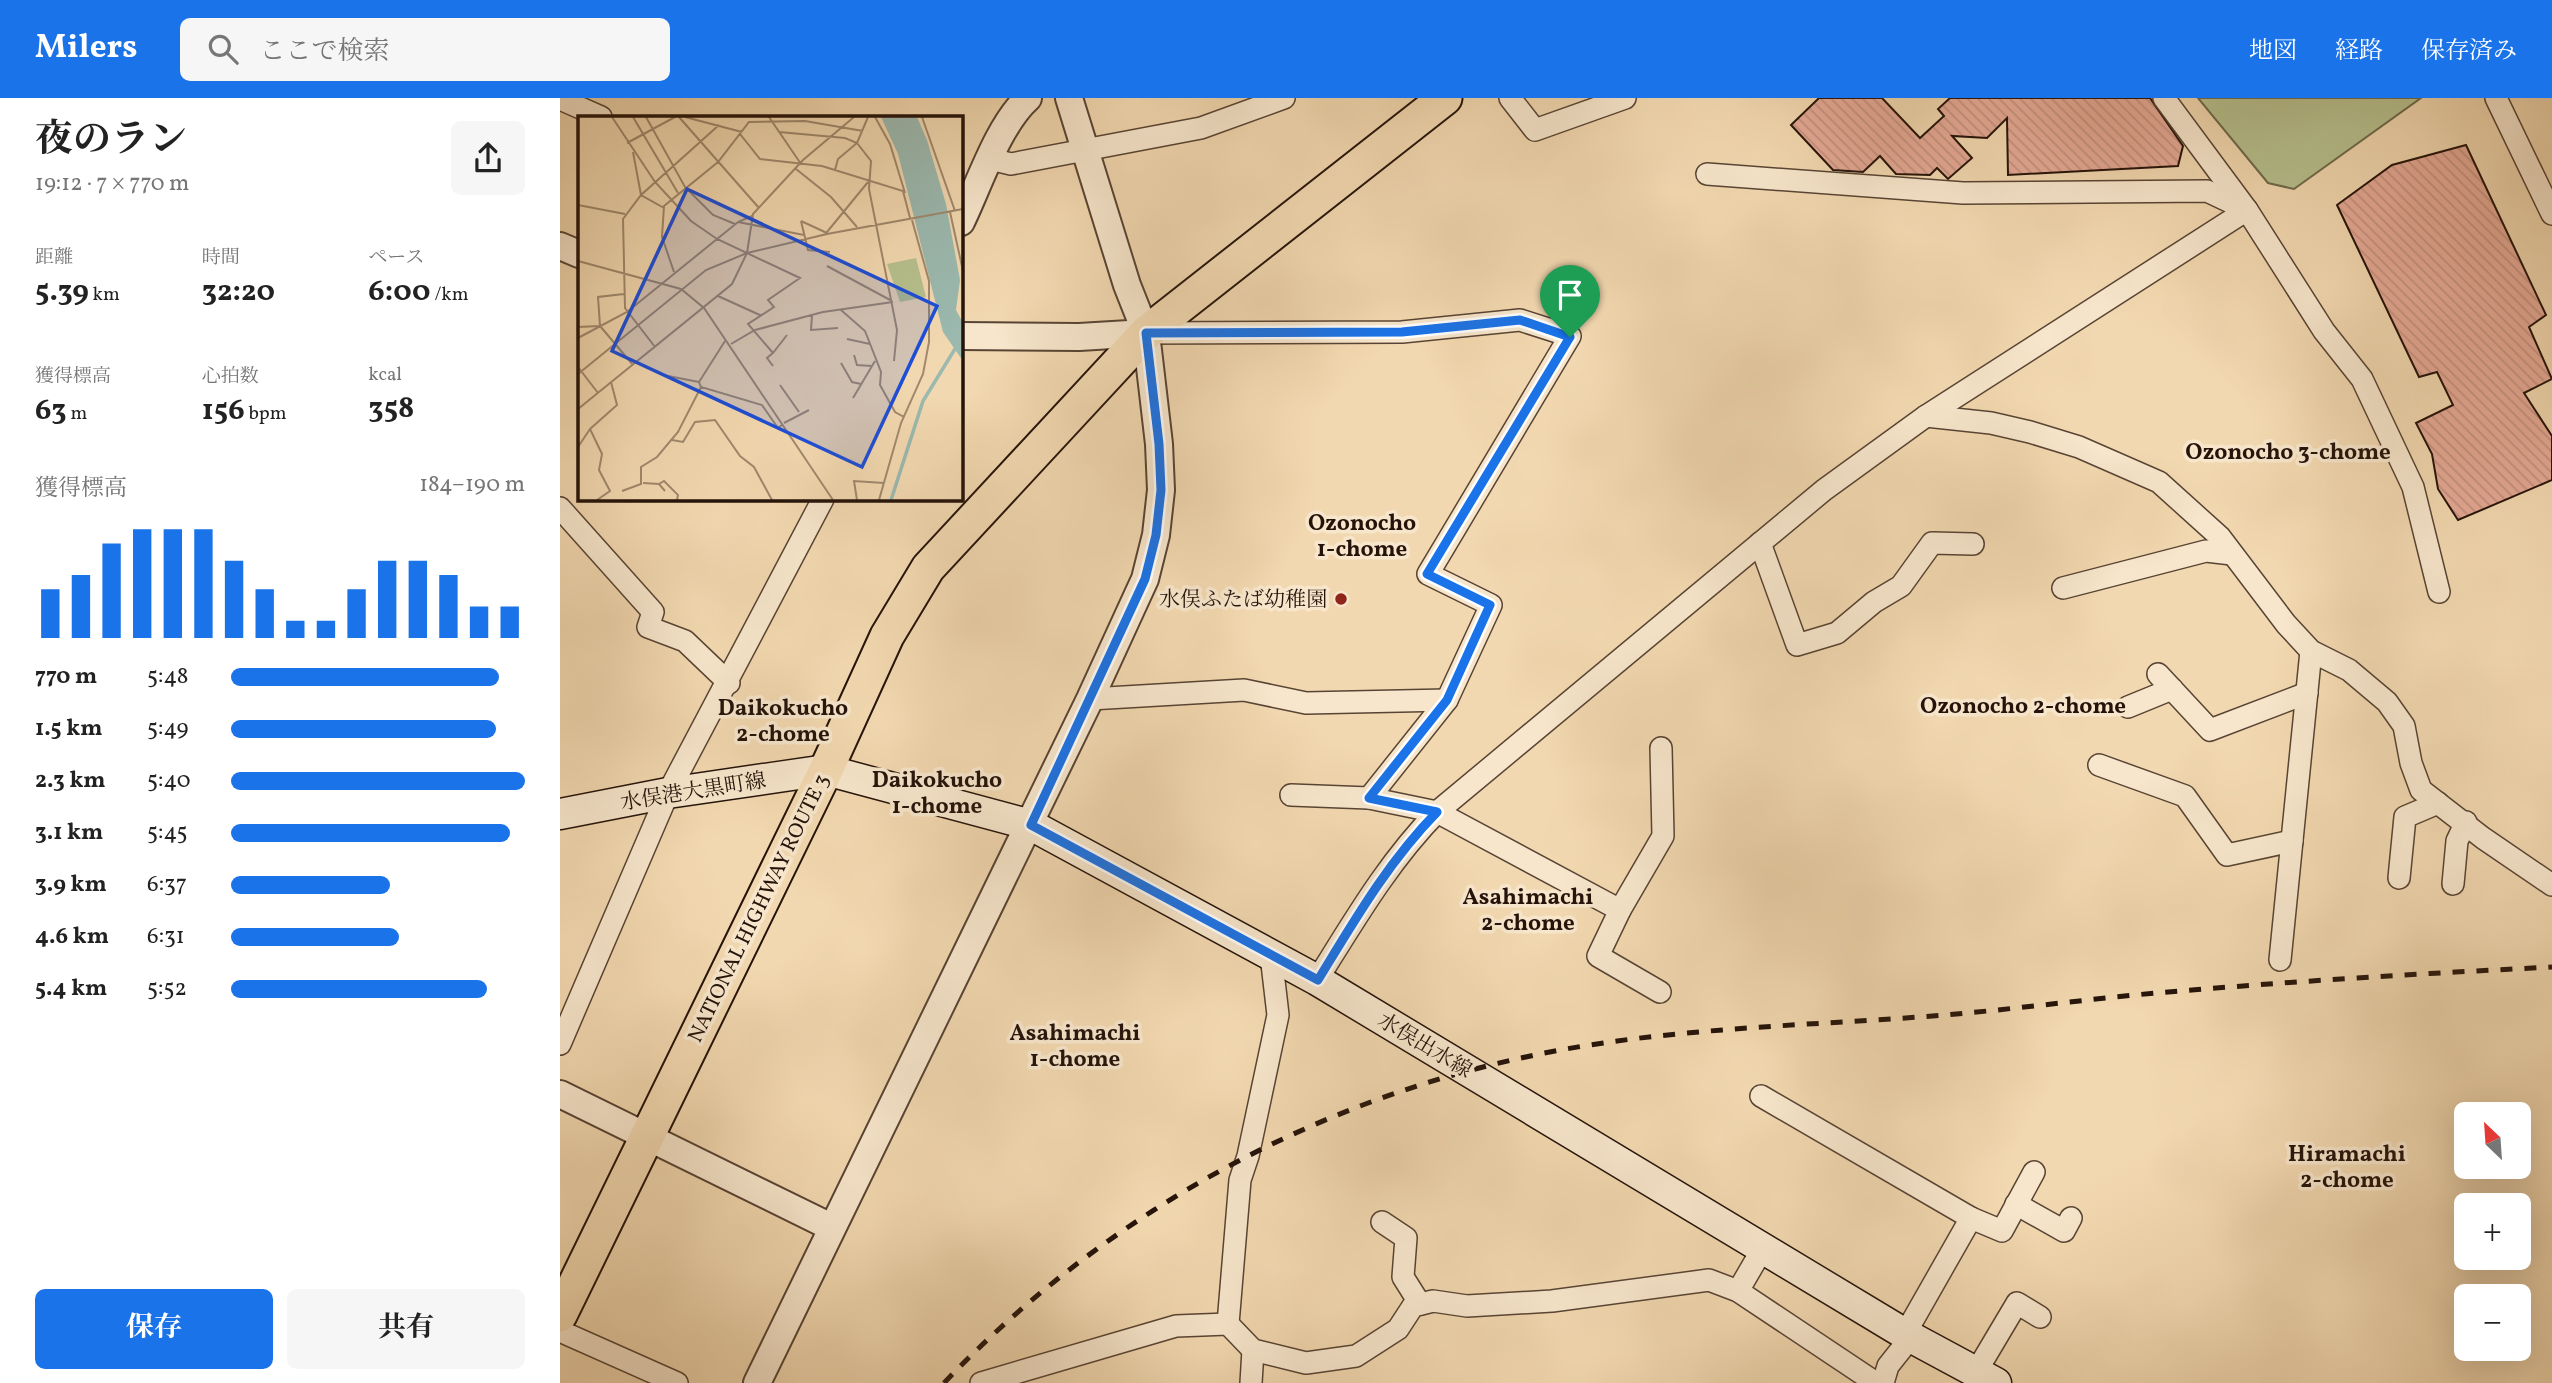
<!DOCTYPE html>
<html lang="ja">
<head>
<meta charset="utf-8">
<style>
  body { margin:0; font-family:Vollkorn,"Noto Serif JP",serif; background:#f6f6f6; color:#222; height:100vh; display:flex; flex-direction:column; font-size:26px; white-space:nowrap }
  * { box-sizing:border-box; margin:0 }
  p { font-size:23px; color:#767676 }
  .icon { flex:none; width:38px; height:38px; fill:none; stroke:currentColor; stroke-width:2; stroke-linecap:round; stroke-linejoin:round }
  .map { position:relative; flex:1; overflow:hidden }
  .drawer { display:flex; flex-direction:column; background:#fff; width:560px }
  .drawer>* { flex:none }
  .needle { width:46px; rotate:335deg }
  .tools { position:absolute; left:1894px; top:1004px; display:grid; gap:14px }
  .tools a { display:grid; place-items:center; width:77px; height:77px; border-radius:10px; background:#fff; box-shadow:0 7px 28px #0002; font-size:35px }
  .pin { position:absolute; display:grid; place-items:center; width:60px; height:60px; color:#fff; margin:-72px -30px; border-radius:50% 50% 50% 0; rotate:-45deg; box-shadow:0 0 7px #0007 }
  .pin .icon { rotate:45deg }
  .round { display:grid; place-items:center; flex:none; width:74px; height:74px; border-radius:10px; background:#f6f6f6 }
  .overview { display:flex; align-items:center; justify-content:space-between; height:119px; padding:0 35px }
  h1 { font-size:38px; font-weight:700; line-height:52px }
  .stats { display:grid; grid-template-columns:repeat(3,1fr); gap:10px; height:119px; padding:7px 35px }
  .stats div { display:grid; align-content:center }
  .stats b { font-size:30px; font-weight:700 }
  .stats small { font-size:19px; font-weight:400 }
  .stats p { font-size:19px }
  .chart { height:196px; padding:14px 35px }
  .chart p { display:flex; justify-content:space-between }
  .chart svg { width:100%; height:126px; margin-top:7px; stroke:#1a73e8; stroke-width:6 }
  .primary-button { display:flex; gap:14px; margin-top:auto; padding:14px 35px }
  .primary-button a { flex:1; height:80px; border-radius:10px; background:#1a73e8; color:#fff; font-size:28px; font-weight:700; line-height:80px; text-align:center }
  .primary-button a+a { background:#f6f6f6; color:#222 }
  ul { padding:0 35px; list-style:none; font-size:23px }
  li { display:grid; grid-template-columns:112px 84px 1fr; align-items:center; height:52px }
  li i { height:18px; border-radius:9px; background:#1a73e8 }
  header { display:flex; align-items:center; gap:42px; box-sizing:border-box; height:98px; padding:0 35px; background:#1a73e8; color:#fff }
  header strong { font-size:33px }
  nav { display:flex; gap:38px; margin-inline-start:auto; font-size:24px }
  .search { width:490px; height:63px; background:#f6f6f6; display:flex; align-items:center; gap:18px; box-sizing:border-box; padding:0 24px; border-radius:10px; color:#767676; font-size:26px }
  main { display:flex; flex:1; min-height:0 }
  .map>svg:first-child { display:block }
</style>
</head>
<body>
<header>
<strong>Milers</strong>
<div class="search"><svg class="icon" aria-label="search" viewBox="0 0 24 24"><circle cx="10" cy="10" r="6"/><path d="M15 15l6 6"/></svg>ここで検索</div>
<nav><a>地図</a><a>経路</a><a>保存済み</a></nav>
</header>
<main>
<section class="drawer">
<div class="overview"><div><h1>夜のラン</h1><p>19:12 · 7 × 770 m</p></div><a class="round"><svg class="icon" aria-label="share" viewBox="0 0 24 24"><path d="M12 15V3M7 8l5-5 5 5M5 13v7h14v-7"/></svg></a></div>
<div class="stats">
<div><p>距離</p><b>5.39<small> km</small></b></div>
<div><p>時間</p><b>32:20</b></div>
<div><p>ペース</p><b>6:00<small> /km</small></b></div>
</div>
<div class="stats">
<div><p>獲得標高</p><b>63<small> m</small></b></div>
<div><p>心拍数</p><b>156<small> bpm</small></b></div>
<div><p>kcal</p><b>358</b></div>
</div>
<div class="chart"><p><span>獲得標高</span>184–190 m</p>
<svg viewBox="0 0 160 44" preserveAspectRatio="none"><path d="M5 44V27M15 44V22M25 44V11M35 44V6M45 44V6M55 44V6M65 44V17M75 44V27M85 44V38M95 44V38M105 44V27M115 44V17M125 44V17M135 44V22M145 44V33M155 44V33"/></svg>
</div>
<ul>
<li><b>770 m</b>5:48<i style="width:91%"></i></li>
<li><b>1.5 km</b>5:49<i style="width:90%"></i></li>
<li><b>2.3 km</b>5:40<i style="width:100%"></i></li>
<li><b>3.1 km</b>5:45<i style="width:95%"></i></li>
<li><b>3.9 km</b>6:37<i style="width:54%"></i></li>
<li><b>4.6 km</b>6:31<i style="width:57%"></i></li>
<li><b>5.4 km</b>5:52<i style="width:87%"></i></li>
</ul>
<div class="primary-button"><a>保存</a><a>共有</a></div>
</section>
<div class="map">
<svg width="1992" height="1285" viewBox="0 0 1992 1285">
  <defs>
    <pattern id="building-back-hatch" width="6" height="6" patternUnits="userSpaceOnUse" patternTransform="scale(1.75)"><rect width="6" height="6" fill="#e5a995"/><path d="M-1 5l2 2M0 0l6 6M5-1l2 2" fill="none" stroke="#c4917f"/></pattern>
  </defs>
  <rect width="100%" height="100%" fill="#f2d8b0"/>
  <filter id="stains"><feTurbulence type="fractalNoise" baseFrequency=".00286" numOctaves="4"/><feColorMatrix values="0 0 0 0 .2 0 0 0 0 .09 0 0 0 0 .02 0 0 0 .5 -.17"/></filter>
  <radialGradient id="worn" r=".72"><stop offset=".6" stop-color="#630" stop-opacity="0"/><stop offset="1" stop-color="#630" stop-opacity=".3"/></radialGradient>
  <!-- garden -->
  <polygon fill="#b6c08e" stroke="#6e6a4c" stroke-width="2" points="1638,0 1861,0 1734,91 1708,85"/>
  <!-- building -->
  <g fill="url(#building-back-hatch)" stroke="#25130a" stroke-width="2">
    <polygon points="1259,0 1322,0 1360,40 1384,18 1378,11 1390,0 1590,0 1623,48 1618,68 1448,77 1447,20 1427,40 1392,38 1412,60 1388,81 1377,70 1370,77 1336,76 1320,58 1303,74 1273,72 1231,27"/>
    <polygon points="1906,47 1986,217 1969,229 1992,281 1964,295 1992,338 1992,382 1898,422 1878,391 1872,356 1856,325 1893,307 1877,274 1859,279 1777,107 1832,67"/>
  </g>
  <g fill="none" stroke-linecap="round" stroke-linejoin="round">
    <!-- minor casing -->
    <g stroke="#584434" stroke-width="24">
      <g id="minor">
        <polyline points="950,0 975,32 1065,0"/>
        <polyline points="1604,0 1687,112 1764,233 1802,281 1853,389 1879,494"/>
        <polyline points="1936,0 1992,116"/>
        <polyline points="0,1 41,19"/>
        <polyline points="430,61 451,66 641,30 724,0"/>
        <polyline points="1147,76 1403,95 1647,93 1685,111"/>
        <polyline points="586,235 842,234 960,222 1010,238 868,476 931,507 887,602 809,700 877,714 1060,812 1038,858 1100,894"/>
        <polyline points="1366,318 1431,325 1470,334 1519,349 1599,384 1660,439 1726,526 1751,553 1789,572 1827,604 1844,628 1851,665 1861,692 1923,740 1992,787"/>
        <polyline points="0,410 93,514 88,529 125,543 169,585"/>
        <polyline points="1200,445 1237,547 1277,535 1314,504 1341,488 1372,445 1413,446"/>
        <polyline points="1503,490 1646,453 1672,456"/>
        <polyline points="1598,576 1650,632 1747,595"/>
        <polyline points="530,601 684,592 746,605 887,602"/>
        <polyline points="1568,609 1612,591"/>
        <polyline points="1539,667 1625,698 1667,757 1732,743"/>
        <polyline points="731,697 809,700"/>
        <polyline points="1839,780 1845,719 1878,705"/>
        <polyline points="1893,786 1897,743 1906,724"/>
        <polyline points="1060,812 1103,738 1101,650"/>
        <polyline points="711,857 718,917 688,1058 680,1082 668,1226 693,1252 746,1265 796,1258 838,1231 853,1208 873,1203 907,1208 992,1203 1149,1182 1178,1193 1316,1285"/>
        <polyline points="1720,862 1751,553"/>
        <path d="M757,882C794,823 828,764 877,714L1264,392L1366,318L1687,112"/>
        <polyline points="0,946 108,695 263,401"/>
        <polyline points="1201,998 1411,1120"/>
        <polyline points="1456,1106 1504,1133 1511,1120"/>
        <polyline points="822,1124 846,1140 843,1179 860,1206"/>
        <polyline points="1178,1193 1203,1150"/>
        <polyline points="0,1233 117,1285"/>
        <polyline points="1345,1236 1411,1120 1442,1133 1474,1074"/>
        <polyline points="1416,1274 1457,1205 1480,1219"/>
        <polyline points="421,1285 616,1228 668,1226"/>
        <polyline points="691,1285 693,1252"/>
        <polyline points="1323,1285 1328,1268 1351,1239"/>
      </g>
    </g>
    <!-- tertiary casing -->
    <g stroke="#584434" stroke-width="30">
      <g id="tertiary">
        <path d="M401,124C419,87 438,27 468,0"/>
        <polyline points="0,148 19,156"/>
        <polyline points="401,238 519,239 586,235"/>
        <polyline points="0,996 271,1129"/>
        <polyline points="197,1285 530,601 585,481 596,437 601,392 599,346 586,235 567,187 509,0"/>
      </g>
    </g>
    <!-- secondary casing -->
    <g stroke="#25130a" stroke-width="33">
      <polyline id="secondary" points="0,716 108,695 266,672 471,727 757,882 1345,1236 1436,1285"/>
    </g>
    <!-- trunk casing -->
    <g stroke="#25130a" stroke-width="37">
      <polyline id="trunk" points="0,1217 266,672 327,538 368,470 586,235 885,0"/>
    </g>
    <!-- minor -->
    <use href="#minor" stroke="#f7e6cc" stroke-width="21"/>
    <!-- tertiary -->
    <use href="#tertiary" stroke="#f7e6cc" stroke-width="26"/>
    <!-- secondary -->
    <use href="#secondary" stroke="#f7e6cc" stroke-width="30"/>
    <!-- trunk -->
    <use href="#trunk" stroke="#f2d8b0" stroke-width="33"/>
    <!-- rail -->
    <path stroke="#25130a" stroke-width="5" stroke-dasharray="12 12" stroke-linecap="butt" d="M384,1285C542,1119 750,1003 975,957C1109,929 1249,928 1385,917C1467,910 1550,898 1632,892C1752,882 1872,875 1992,869"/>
  </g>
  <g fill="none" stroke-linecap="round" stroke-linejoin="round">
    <!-- route casing -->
    <g stroke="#fff" stroke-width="14">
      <path id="route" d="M960,222L1010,239L867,476L930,507L887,602L809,700L877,714C828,764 794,823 758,882L471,727L585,481L596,437L601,392L599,346L586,235L842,234Z"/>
    </g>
    <!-- route -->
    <use href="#route" stroke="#1a73e8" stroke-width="9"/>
  </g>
  <!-- markers -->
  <circle fill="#8f2418" stroke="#f7e6cc" stroke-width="2.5" cx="781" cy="501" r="7"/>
  <g text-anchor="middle" stroke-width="7" stroke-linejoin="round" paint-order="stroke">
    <!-- poi labels -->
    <g font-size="21" fill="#25130a" stroke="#f7e6cc" text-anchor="end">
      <text x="767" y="508">水俣ふたば幼稚園</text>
    </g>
    <!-- street labels -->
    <g font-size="21" fill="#25130a" stroke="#f7e6cc">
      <text transform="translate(133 693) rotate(-9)" y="7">水俣港大黒町線</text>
      <text transform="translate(198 810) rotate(-64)" y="7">NATIONAL HIGHWAY ROUTE 3</text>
      <text transform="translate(865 947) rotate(31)" y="7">水俣出水線</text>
    </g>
    <!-- neighbourhood labels -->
    <g font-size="23" font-weight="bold" fill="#25130a" stroke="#f7e6cc">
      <text x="1728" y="361">Ozonocho 3-chome</text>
      <text x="802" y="432">Ozonocho<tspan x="802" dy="26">1-chome</tspan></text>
      <text x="1463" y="615">Ozonocho 2-chome</text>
      <text x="223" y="617">Daikokucho<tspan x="223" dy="26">2-chome</tspan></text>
      <text x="377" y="689">Daikokucho<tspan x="377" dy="26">1-chome</tspan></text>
      <text x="968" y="806">Asahimachi<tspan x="968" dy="26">2-chome</tspan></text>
      <text x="515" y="942">Asahimachi<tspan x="515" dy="26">1-chome</tspan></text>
      <text x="1787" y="1063">Hiramachi<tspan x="1787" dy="26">2-chome</tspan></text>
    </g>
  </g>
  <!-- overview -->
  <g transform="translate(18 18)">
    <rect width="385" height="385" fill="#f2d8b0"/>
    <path d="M338,142L348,181L322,186L309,148Z" fill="#b6c08e"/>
    <path d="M303,1H339L349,24L368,88L382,164L378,194L385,207V245L365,216L320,38Z" fill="#9bb9af"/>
    <path fill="none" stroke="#9bb9af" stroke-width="3.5" d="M313,384L345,285L380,228"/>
    <path fill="none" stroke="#a0896e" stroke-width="2" d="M34,1L77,66L113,105L139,123L222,162L190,184L196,191L170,208L195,237L189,242L195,250M55,1L100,77M68,1L107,71L135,99L157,108M101,1L181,92M107,1L164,16M191,1L223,48M297,1L312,28L327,77M344,1L377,95M201,16L267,22L279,27L293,45L291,73L319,214L316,245M162,18L182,43L244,50L325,75L332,102M49,27L97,1M55,36L63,79L86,92M218,53L253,81L279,111M257,54L260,43L279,27L290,1M0,89L47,98M372,96L385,155M223,105L230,134L252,136M223,105L249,117M160,106L226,119M249,116L290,66M0,145L103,173L126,192L255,384M249,150L314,185M96,156L84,121L86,90L140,46L171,6L227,5L285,15M46,178L20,181L22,210L55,249M140,180L184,200M263,194L287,215L303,256L302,269L317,296L326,301M234,199L233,214L260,212M0,211L21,210M0,222L49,196L160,106L174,100M269,223L292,228M147,225L121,266L123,271L184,289L200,312L205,308M153,228L177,214L245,196L315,186M77,231L47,192L45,103L63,79L141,9M195,237L209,219M276,239L279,249L294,250M263,247L274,266L283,268M0,251L20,277M0,258L128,154L169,137L249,118L385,93M85,259L121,266M202,269L221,296M275,282L297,245M0,293L154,168L169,137L175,98L225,44L276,1M206,307L231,294M94,324L105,326L117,306L137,304L162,340L176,351L194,384M0,331L12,313M65,367L81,368L87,375M81,368L86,365L100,379L99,384M44,375L63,368V351L79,341L100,316L123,271M19,384L32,375L21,354L24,338L12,313L39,289L33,266M279,384L276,365L306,367M301,384L323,307L345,258L351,226V165L334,104"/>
    <path fill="#1d4ed8" fill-opacity="0.15" stroke="#1d4ed8" stroke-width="3.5" d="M109,73L359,190L284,351L34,235Z"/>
    <rect width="385" height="385" fill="none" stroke="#25130a" stroke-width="3.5"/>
  </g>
  <rect width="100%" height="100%" filter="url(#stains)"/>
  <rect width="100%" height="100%" fill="url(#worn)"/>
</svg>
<div class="tools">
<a><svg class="needle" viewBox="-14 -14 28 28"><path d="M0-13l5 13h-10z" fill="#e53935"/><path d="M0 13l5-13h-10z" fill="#767676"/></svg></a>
<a>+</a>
<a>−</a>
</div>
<div class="pin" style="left:1010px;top:239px;background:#1e9e55"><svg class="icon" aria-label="arrive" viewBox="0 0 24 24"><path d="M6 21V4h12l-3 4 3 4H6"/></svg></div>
</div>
</main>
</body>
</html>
